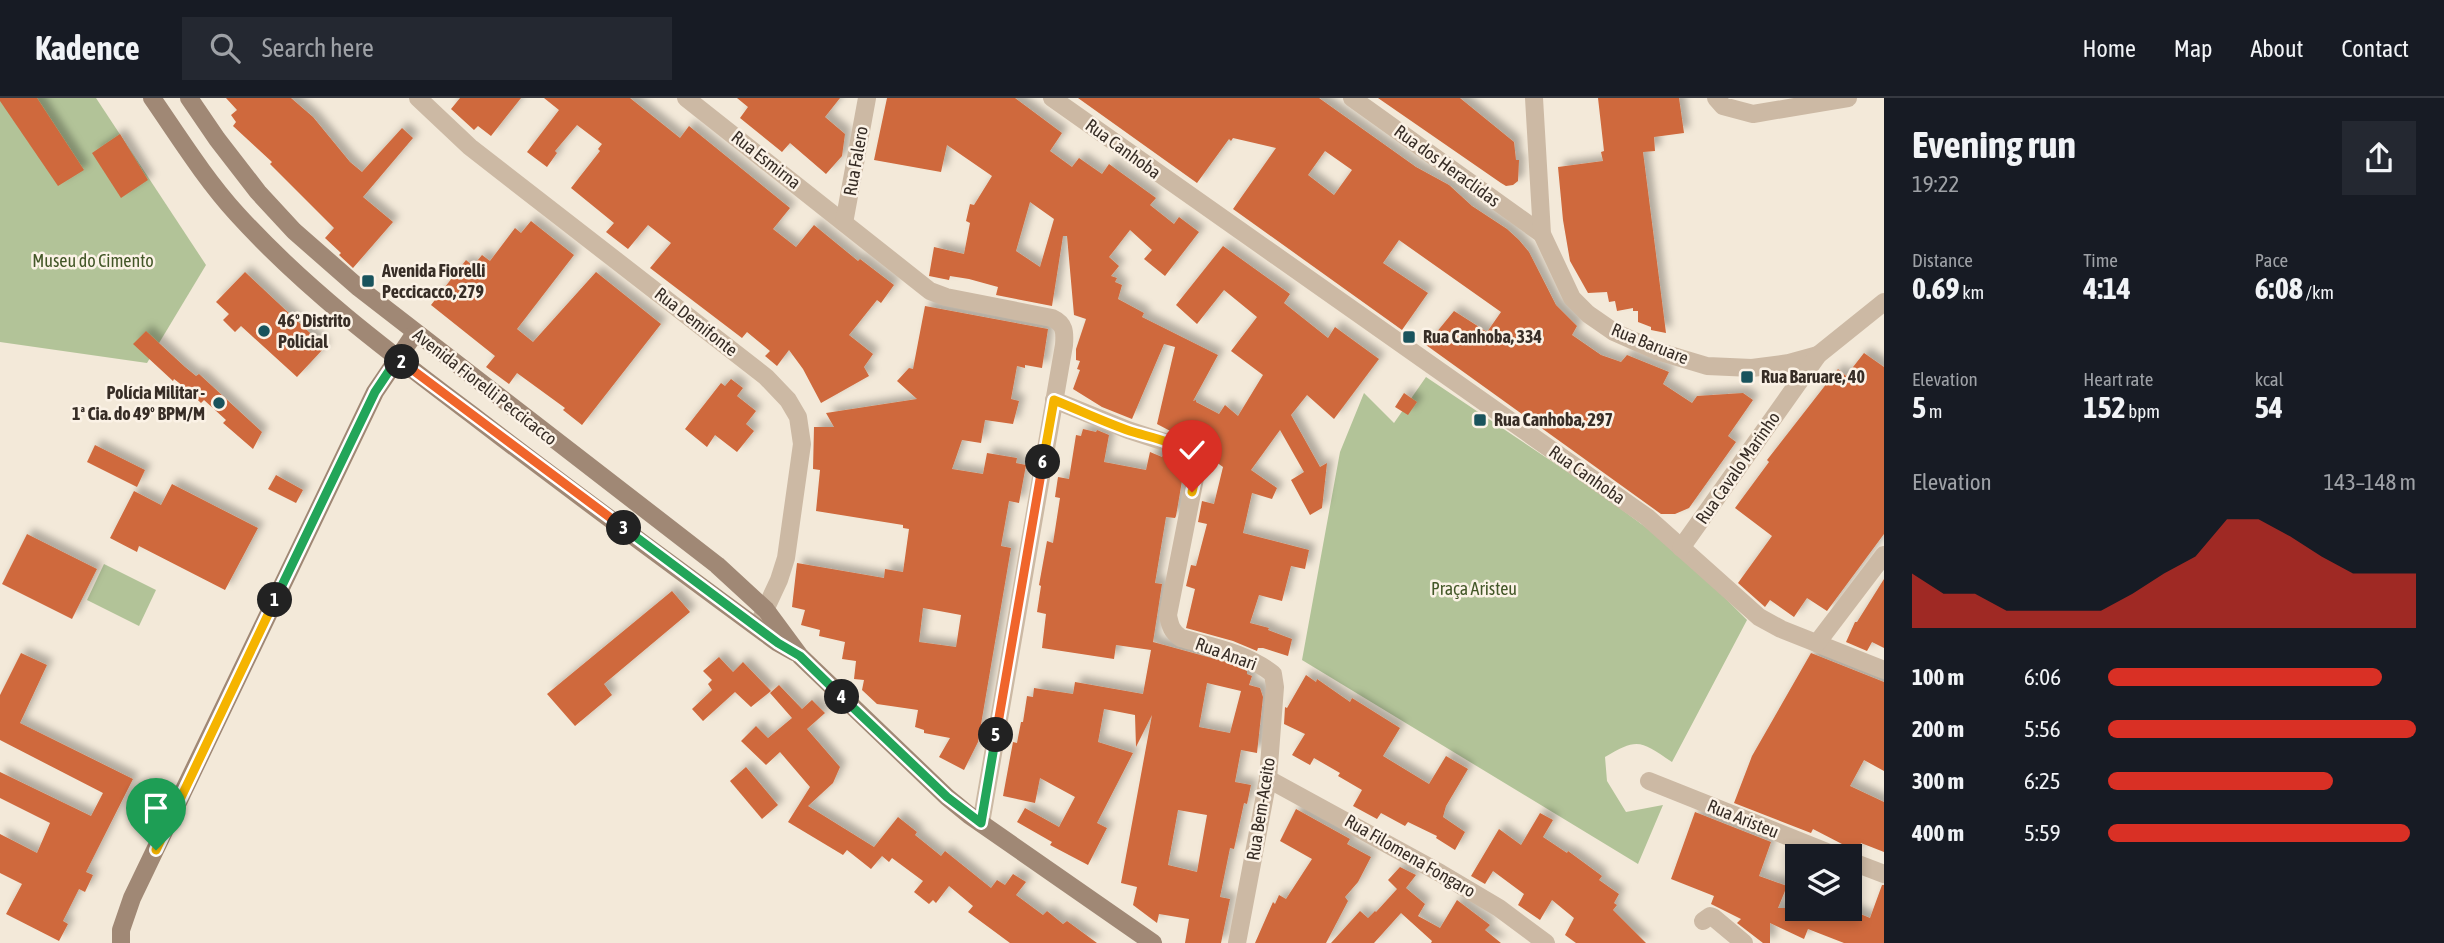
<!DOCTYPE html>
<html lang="en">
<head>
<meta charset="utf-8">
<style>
  body { margin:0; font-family:"Asap Condensed",sans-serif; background:#242831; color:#f1f3f6; height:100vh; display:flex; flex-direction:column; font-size:26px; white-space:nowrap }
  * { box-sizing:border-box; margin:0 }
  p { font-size:23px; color:#9ea1a6 }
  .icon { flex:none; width:38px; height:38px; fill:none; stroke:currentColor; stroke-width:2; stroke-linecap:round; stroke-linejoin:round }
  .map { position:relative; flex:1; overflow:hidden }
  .side { display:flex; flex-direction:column; background:#171b24; width:560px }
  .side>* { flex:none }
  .controls { position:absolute; left:1785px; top:746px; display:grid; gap:14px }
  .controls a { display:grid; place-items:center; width:77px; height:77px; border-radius:0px; background:#171b24; box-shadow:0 4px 10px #0003; font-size:35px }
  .pin { position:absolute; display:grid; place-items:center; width:60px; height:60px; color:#fff; margin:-72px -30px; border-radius:50% 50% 50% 0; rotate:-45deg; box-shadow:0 0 7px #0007 }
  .pin .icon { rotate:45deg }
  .km { position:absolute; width:35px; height:35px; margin:-18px; border-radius:50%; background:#222; color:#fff; font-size:19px; line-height:35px; text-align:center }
  .round { display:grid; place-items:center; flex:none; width:74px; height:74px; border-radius:0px; background:#242831 }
  .summary { display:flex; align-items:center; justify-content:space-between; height:119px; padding:0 28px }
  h1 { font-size:38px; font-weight:700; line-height:52px }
  .stats { display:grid; grid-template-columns:repeat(3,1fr); gap:10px; height:119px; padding:7px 28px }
  .stats div { display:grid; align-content:center }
  .stats b { font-size:30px; font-weight:700 }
  .stats small { font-size:19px; font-weight:400 }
  .stats p { font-size:19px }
  .chart { height:196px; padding:14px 28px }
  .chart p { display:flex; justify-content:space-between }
  .chart svg { width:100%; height:126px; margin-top:7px; fill:#d93025; opacity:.7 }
  ul { padding:0 28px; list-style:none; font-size:23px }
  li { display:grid; grid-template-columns:112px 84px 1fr; align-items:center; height:52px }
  li i { height:18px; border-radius:9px; background:#d93025 }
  header { display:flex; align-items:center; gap:42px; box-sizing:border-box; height:98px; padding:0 35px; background:#171b24; border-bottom:2px solid #363941 }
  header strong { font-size:33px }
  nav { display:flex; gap:38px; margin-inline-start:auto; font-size:24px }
  .search { width:490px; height:63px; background:#242831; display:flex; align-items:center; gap:18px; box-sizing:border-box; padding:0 24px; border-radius:0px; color:#9ea1a6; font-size:26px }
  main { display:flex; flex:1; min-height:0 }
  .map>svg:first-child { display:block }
</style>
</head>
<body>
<header>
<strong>Kadence</strong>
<div class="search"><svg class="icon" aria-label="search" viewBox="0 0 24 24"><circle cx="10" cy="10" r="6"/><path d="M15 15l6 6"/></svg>Search here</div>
<nav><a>Home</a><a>Map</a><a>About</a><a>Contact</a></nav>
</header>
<main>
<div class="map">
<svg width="1884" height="845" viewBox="0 0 1884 845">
  <defs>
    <filter id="shadow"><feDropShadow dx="6" dy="-6" stdDeviation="3.5" flood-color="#0004"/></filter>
  </defs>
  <rect width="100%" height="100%" fill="#f3e9d9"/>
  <!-- green -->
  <g fill="#b2c398">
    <polygon points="0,0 96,0 206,167 147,265 0,244"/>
    <path d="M1426,279L1602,397L1678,453L1747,522L1672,664C1641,643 1638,639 1605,659L1607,683L1626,714L1663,707L1638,766L1302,562L1340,354L1364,295L1394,325Z"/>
    <polygon points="104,466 156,492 139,528 87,502"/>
  </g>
  <!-- building -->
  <g fill="#cf693c" fill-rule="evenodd" filter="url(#shadow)">
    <polygon points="0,0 37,0 84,72 58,88 0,3"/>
    <polygon points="226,0 291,0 313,19 350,64 362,74 402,30 413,40 363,99 393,124 353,170 339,157 341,155 325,140 334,130 270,66 272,64 233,28 236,24 231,17 237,12"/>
    <polygon points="460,0 521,0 491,38 478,28 474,32 451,11"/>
    <polygon points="544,0 630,0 680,40 689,28 790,110 773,131 796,149 814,127 858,163 860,161 894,187 881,205 877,202 849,237 873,256 864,269 869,278 821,305 803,271 789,252 777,268 765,258 770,253 747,234 742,240 650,170 671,145 648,127 628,151 606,134 614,125 571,90 600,53 598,51 602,46 577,27 555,53 557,55 547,69 527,54 559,12"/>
    <polygon points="737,0 840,0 825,19 845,36 842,58 826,76 790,45 782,54 740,20 748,9"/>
    <path d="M887,0H1015L1062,35L1050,53L1072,69L1079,60L1102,76L1109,66L1156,100L1150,107L1174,126L1179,119L1199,134L1165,178L1144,161L1152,152L1130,132L1109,159L1119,168L1111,178L1117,180L1115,184L1122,187L1118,201L1144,215L1142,219L1218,257L1193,303L1196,302V304L1219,316L1225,307L1238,318L1263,277L1231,253L1257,219L1224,192L1197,226L1176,207L1223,148L1290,196L1284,205L1328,240L1335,229L1379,261L1334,321L1307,297L1291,317L1320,369L1327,365L1322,410L1310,417L1291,382L1304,374L1280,332L1251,372L1277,390L1272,401L1252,395L1243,435L1309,452L1305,471L1291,468L1282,503L1259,497L1250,525L1269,530L1268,532L1292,541L1288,558L1263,550H1258L1257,553L1233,543L1186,530L1195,491L1186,488L1191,467L1196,468L1207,426L1198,424L1202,403L1214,406L1223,369L1201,353L1195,346L1157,326L1175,249L1164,246L1132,321L1102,309L1073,291L1080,272L1077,271L1080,263L1076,262V251L1086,221L1074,217L1067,138H1063L1052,208L996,197L998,189L969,181L950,178L949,182L929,178L934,149L964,156L970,125L966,123L970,106L974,107L992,78L947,47L941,74L874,62ZM1030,104L1054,121L1040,169L1016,153Z"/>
    <path d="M1078,0H1319L1416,69L1449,87L1472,108L1507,131L1519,142L1529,154L1556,207L1577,228L1572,237L1601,257L1621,264L1627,257L1669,274L1663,286L1692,305L1697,298L1743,295L1753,302L1728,338L1736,344L1689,410L1675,416H1661L1426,247L1454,213L1487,234L1501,214L1399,142L1383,165L1428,195L1402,232L1233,111L1276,50L1233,40L1231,43L1229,41L1197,85ZM1325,53L1352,72L1334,97L1308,77Z"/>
    <polygon points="1378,0 1460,0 1514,44 1516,62 1519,62 1518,83 1513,87 1506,88 1501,85"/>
    <polygon points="1598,0 1679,0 1684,35 1654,39 1655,53 1643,54 1666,235 1651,232 1651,229 1638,224 1638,213 1633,213 1633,210 1617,213 1615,203 1609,204 1607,194 1588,195 1570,163 1563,122 1558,69 1603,63 1601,54 1604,53"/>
    <polygon points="120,36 148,82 121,100 92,55"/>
    <polygon points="531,123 574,157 517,231 533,244 596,174 661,226 582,327 563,312 565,310 517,275 509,286 486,269 495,258 431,207 466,162 473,168 482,157 490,163 515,130 521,135"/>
    <polygon points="245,174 325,249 297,279 241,228 235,234 223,222 229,216 216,204"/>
    <path d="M925,208L1048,231L1042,270L1025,267V270L1017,268L1011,301L1019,303L1013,326L985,322L981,345L962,342L952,371L983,376L987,355L1017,360L1016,365L1026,367L1019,405L1009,403L1001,448L1011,450L978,644L964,672L939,659L950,640L924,635V632L915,629L918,612L877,606L862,592L864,582L854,581L856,563L842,561L845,544L819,538L820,532L801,527L805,512L792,509L797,465L884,480L885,471L903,474L909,431L903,430V427L816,413L820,372L813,371L814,329H834L826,315L917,301L897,283L909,270L913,271ZM923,510L961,517L956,549L919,544Z"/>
    <polygon points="146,233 185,269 196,278 199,276 262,334 253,351 223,325 226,322 204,302 201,305 183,288 174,281 173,283 133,246"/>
    <polygon points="1864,255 1884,269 1884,436 1827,513 1807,500 1794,519 1770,502 1765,509 1738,485 1772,438 1735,410 1769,364 1767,362 1838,271 1846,278"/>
    <polygon points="731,281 743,290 737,298 756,313 746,326 754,333 737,354 715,337 707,349 685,331 721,285 725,288"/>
    <polygon points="1404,295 1417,304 1408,317 1395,309"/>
    <path d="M1083,331L1096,334L1097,332L1109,337L1104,364L1146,372L1150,354L1162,359L1164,356L1181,364L1184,371L1176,418L1175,420L1166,419L1155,485L1162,486L1153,544L1226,564L1247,573V576L1252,578L1249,587L1260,590L1263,599L1257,655L1241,652L1235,684L1251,687L1247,706L1244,705L1234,751L1230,750L1220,799L1230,801L1221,845H1185L1189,821L1159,816L1157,825L1133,807L1137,789L1121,785L1152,617L1136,649L1135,617L1104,611L1098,644L1133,655L1097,725L1107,730L1088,767L1050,747L1052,744L1017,724L1025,710L1059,729L1075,699L1040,680L1035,705L1003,698L1013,644L1017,645L1021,624H1023L1027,598L1033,599L1034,590L1073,596L1075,584L1143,596L1151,552L1116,547L1114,561L1042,550L1046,516L1037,514L1041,488L1039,487L1047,443L1053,445L1060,400L1055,399L1058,379L1069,381L1076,337L1081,338ZM1207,585L1241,593L1230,635L1199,629ZM1178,712L1207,717L1197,774L1168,767Z"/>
    <polygon points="95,347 145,372 137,389 87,364"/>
    <polygon points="276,377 303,392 296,405 268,391"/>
    <polygon points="172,386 258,430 225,492 139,448 137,454 110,440 134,393 161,407"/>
    <polygon points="27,436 97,471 72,521 2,486"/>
    <polygon points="1884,481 1884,550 1872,544 1867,553 1846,544 1855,524 1857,524"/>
    <polygon points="672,493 690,514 604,586 612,597 575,628 547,596"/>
    <polygon points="21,555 47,567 20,625 133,681 86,774 93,777 85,794 79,791 63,823 68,826 59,843 6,816 22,786 0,775 0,736 37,755 50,725 0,700 0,674 91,718 103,695 0,642 0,597"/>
    <polygon points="1811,555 1884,584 1884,673 1864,662 1850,688 1884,704 1884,754 1861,745 1858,754 1847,752 1842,746 1813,731 1811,735 1734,705 1752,658"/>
    <polygon points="719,559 733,574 743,564 771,593 751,609 735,594 703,623 692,611 712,592 708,586 712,582 703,573"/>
    <polygon points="1306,577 1316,584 1317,581 1350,604 1352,600 1400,630 1383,658 1429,686 1446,658 1468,671 1446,708 1443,719 1465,734 1455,752 1436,740 1437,738 1408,724 1405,728 1381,715 1377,721 1353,708 1362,692 1338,678 1340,675 1314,660 1310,667 1292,657 1305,636 1284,626 1285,609 1287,610"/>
    <polygon points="779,587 802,611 812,602 825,615 807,631 840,669 833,685 808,708 874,749 898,719 917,734 915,737 941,758 945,753 991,790 997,782 1005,787 1013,776 1026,784 1016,797 1043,817 1047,813 1063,826 1067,823 1097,845 1010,845 968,814 973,808 949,788 936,805 933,802 929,806 914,794 923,783 892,760 889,764 882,758 871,771 847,752 843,757 788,724 810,689 780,654 766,667 741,643 756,628 768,640 792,620 770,595"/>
    <polygon points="746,669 778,707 762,721 730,683"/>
    <polygon points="1296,711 1350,741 1347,746 1371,759 1358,784 1345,799 1348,803 1326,845 1255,845 1273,804 1275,806 1279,797 1286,801 1312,761 1280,743"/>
    <polygon points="1695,714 1771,744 1759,778 1787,788 1778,810 1846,810 1870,820 1882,787 1884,787 1884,845 1844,845 1808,831 1804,841 1770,825 1770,845 1763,845 1737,825 1741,821 1711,806 1714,798 1671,781"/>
    <polygon points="1540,715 1553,722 1543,739 1567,755 1568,753 1602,778 1599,782 1619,796 1614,805 1617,807 1613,812 1646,845 1576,845 1565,837 1574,820 1552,802 1540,822 1518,807 1524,796 1493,773 1485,786 1471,778 1499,731 1521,747"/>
    <polygon points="1400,769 1416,777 1406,790 1425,806 1418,818 1440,830 1457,802 1490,827 1485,832 1501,845 1431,845 1432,843 1401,815 1374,845 1331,845 1360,813 1368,820 1375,813 1376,814 1397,791 1388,782"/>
  </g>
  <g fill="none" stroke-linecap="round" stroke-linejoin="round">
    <!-- street -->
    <g stroke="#ccb9a4" stroke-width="18">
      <polyline points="418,0 470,49 766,279 788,302 798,319 802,346 786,460 779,482 759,525"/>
      <path d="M686,0L930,193L946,199L1052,220C1065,226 1065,234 1064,247L981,725"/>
      <polyline points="1052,0 1647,419 1759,519 1781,531 1884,572"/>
      <polyline points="1352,0 1542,136"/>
      <polyline points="1534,0 1542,136 1572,200 1588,216 1614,234 1657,253 1707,268 1752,270 1789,265 1818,257"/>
      <polyline points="1716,0 1723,8 1753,16 1848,0"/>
      <polyline points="844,125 867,0"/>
      <path d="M1054,302L1128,332L1174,347L1189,356L1194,364L1196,375L1168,517C1170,528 1172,534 1181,540C1213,549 1247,555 1273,576L1275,589L1268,681L1237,845"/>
      <polyline points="1681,450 1818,257 1884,204"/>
      <polyline points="1817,545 1884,457"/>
      <polyline points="1268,681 1440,775 1499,810 1546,845"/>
      <polyline points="1649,683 1837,758"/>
      <polyline points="1850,763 1884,776"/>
      <polyline points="1703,823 1710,818 1713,819 1744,845"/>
    </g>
    <!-- secondary -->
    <g stroke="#a08875" stroke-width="18">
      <path d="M152,0C179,39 205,81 237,116C306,192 389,254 471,316C572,394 675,469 778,545L794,554"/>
      <polyline points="189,0 217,41 258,94 294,133 359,190 717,467 766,512 800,558 947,699 969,717 1153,845"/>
      <polyline points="121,845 121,832 132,800 375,294 415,235"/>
    </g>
  </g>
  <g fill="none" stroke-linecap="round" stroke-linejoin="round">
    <!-- split-1 casing -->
    <g stroke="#fff" stroke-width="14">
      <polyline id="split-1" points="156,752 275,502"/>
    </g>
    <!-- split-2 casing -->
    <g stroke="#fff" stroke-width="14">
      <polyline id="split-2" points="275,502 375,294 397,261 402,264"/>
    </g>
    <!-- split-3 casing -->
    <g stroke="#fff" stroke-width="14">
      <polyline id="split-3" points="402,264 624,430"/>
    </g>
    <!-- split-4 casing -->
    <g stroke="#fff" stroke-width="14">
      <polyline id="split-4" points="624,430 778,545 800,558 842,599"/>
    </g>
    <!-- split-5 casing -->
    <g stroke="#fff" stroke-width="14">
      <polyline id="split-5" points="842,599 947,699 981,725 996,637"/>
    </g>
    <!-- split-6 casing -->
    <g stroke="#fff" stroke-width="14">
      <polyline id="split-6" points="996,637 1043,364"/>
    </g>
    <!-- split-7 casing -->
    <g stroke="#fff" stroke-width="14">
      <path id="split-7" d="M1043,364L1054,302C1079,312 1104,324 1130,333C1148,339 1177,343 1190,358C1199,368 1195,382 1192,394"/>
    </g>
    <!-- split-1 -->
    <use href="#split-1" stroke="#f5b400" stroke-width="9"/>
    <!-- split-2 -->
    <use href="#split-2" stroke="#22a559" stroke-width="9"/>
    <!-- split-3 -->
    <use href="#split-3" stroke="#f0652b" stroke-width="9"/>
    <!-- split-4 -->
    <use href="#split-4" stroke="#22a559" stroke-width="9"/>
    <!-- split-5 -->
    <use href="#split-5" stroke="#22a559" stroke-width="9"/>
    <!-- split-6 -->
    <use href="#split-6" stroke="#f0652b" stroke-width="9"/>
    <!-- split-7 -->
    <use href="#split-7" stroke="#f5b400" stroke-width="9"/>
  </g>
  <!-- markers -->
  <g fill="#19535c" stroke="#fbf2e6" stroke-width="2.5">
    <rect x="361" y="176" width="14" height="14" rx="3.5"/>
    <circle cx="264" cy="233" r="7"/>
    <rect x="1402" y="232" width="14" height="14" rx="3.5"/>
    <rect x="1740" y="272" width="14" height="14" rx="3.5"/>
    <circle cx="219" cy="305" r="7"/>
    <rect x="1473" y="315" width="14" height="14" rx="3.5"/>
  </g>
  <g text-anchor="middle" stroke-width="5" stroke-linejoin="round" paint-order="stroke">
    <!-- street labels -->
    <g font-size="18" fill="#372d26" stroke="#fbf2e6">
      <text transform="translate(1123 51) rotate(36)" y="6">Rua Canhoba</text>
      <text transform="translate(766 62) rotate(38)" y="6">Rua Esmirna</text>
      <text transform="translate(856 63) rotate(-80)" y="6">Rua Falero</text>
      <text transform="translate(1447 68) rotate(36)" y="6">Rua dos Heraclidas</text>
      <text transform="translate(696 224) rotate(38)" y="6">Rua Demifonte</text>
      <text transform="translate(1650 246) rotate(22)" y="6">Rua Baruare</text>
      <text transform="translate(485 289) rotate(38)" y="6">Avenida Fiorelli Peccicacco</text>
      <text transform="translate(1738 370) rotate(-55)" y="6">Rua Cavalo Marinho</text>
      <text transform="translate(1587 377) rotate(35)" y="6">Rua Canhoba</text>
      <text transform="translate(1226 556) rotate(20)" y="6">Rua Anari</text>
      <text transform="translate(1261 711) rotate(-81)" y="6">Rua Bem-Aceito</text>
      <text transform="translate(1743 721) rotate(22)" y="6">Rua Aristeu</text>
      <text transform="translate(1410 758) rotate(30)" y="6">Rua Filomena Fongaro</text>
    </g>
    <!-- park labels -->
    <g font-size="18" fill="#435728" stroke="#fbf2e6">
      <text x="93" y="169">Museu do Cimento</text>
      <text x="1474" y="497">Praça Aristeu</text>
    </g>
    <!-- poi labels -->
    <g font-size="18" font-weight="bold" fill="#372d26" stroke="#fbf2e6" text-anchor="start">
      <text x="382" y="179">Avenida Fiorelli<tspan x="382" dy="21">Peccicacco, 279</tspan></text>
      <text x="278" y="229">46º Distrito<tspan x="278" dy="21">Policial</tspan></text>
      <text x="1423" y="245">Rua Canhoba, 334</text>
      <text x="1761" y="285">Rua Baruare, 40</text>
      <text x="205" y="301" text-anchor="end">Polícia Militar -<tspan x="205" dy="21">1ª Cia. do 49º BPM/M</tspan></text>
      <text x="1494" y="328">Rua Canhoba, 297</text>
    </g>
  </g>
</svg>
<div class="controls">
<a><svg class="icon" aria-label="layers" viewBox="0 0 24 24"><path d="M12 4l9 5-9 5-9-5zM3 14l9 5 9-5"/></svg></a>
</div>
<div class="pin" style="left:156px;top:752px;background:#1e9e55"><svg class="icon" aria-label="arrive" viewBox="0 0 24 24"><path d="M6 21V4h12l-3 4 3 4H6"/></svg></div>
<div class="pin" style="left:1192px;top:394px;background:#d93025"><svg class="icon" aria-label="check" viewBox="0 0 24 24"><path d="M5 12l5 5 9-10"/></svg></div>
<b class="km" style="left:275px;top:502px">1</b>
<b class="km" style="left:402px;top:264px">2</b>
<b class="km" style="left:624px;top:430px">3</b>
<b class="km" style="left:842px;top:599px">4</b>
<b class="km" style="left:996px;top:637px">5</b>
<b class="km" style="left:1043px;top:364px">6</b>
</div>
<section class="side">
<div class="summary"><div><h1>Evening run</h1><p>19:22</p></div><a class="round"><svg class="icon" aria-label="share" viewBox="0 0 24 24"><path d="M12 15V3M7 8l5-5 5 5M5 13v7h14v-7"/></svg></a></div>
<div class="stats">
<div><p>Distance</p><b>0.69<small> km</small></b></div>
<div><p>Time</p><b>4:14</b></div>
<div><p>Pace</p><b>6:08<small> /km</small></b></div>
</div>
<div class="stats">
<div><p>Elevation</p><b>5<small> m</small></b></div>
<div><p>Heart rate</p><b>152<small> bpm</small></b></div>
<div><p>kcal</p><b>54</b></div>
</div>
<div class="chart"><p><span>Elevation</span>143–148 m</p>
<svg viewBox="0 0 160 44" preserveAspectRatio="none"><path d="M0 44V25L10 32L20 32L30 38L40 38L50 38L60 38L70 32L80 25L90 19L100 6L110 6L120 12L130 19L140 25L150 25L160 25V44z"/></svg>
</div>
<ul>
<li><b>100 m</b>6:06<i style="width:89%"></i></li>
<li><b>200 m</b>5:56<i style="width:100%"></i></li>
<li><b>300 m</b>6:25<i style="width:73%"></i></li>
<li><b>400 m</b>5:59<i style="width:98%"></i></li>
</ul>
</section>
</main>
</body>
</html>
